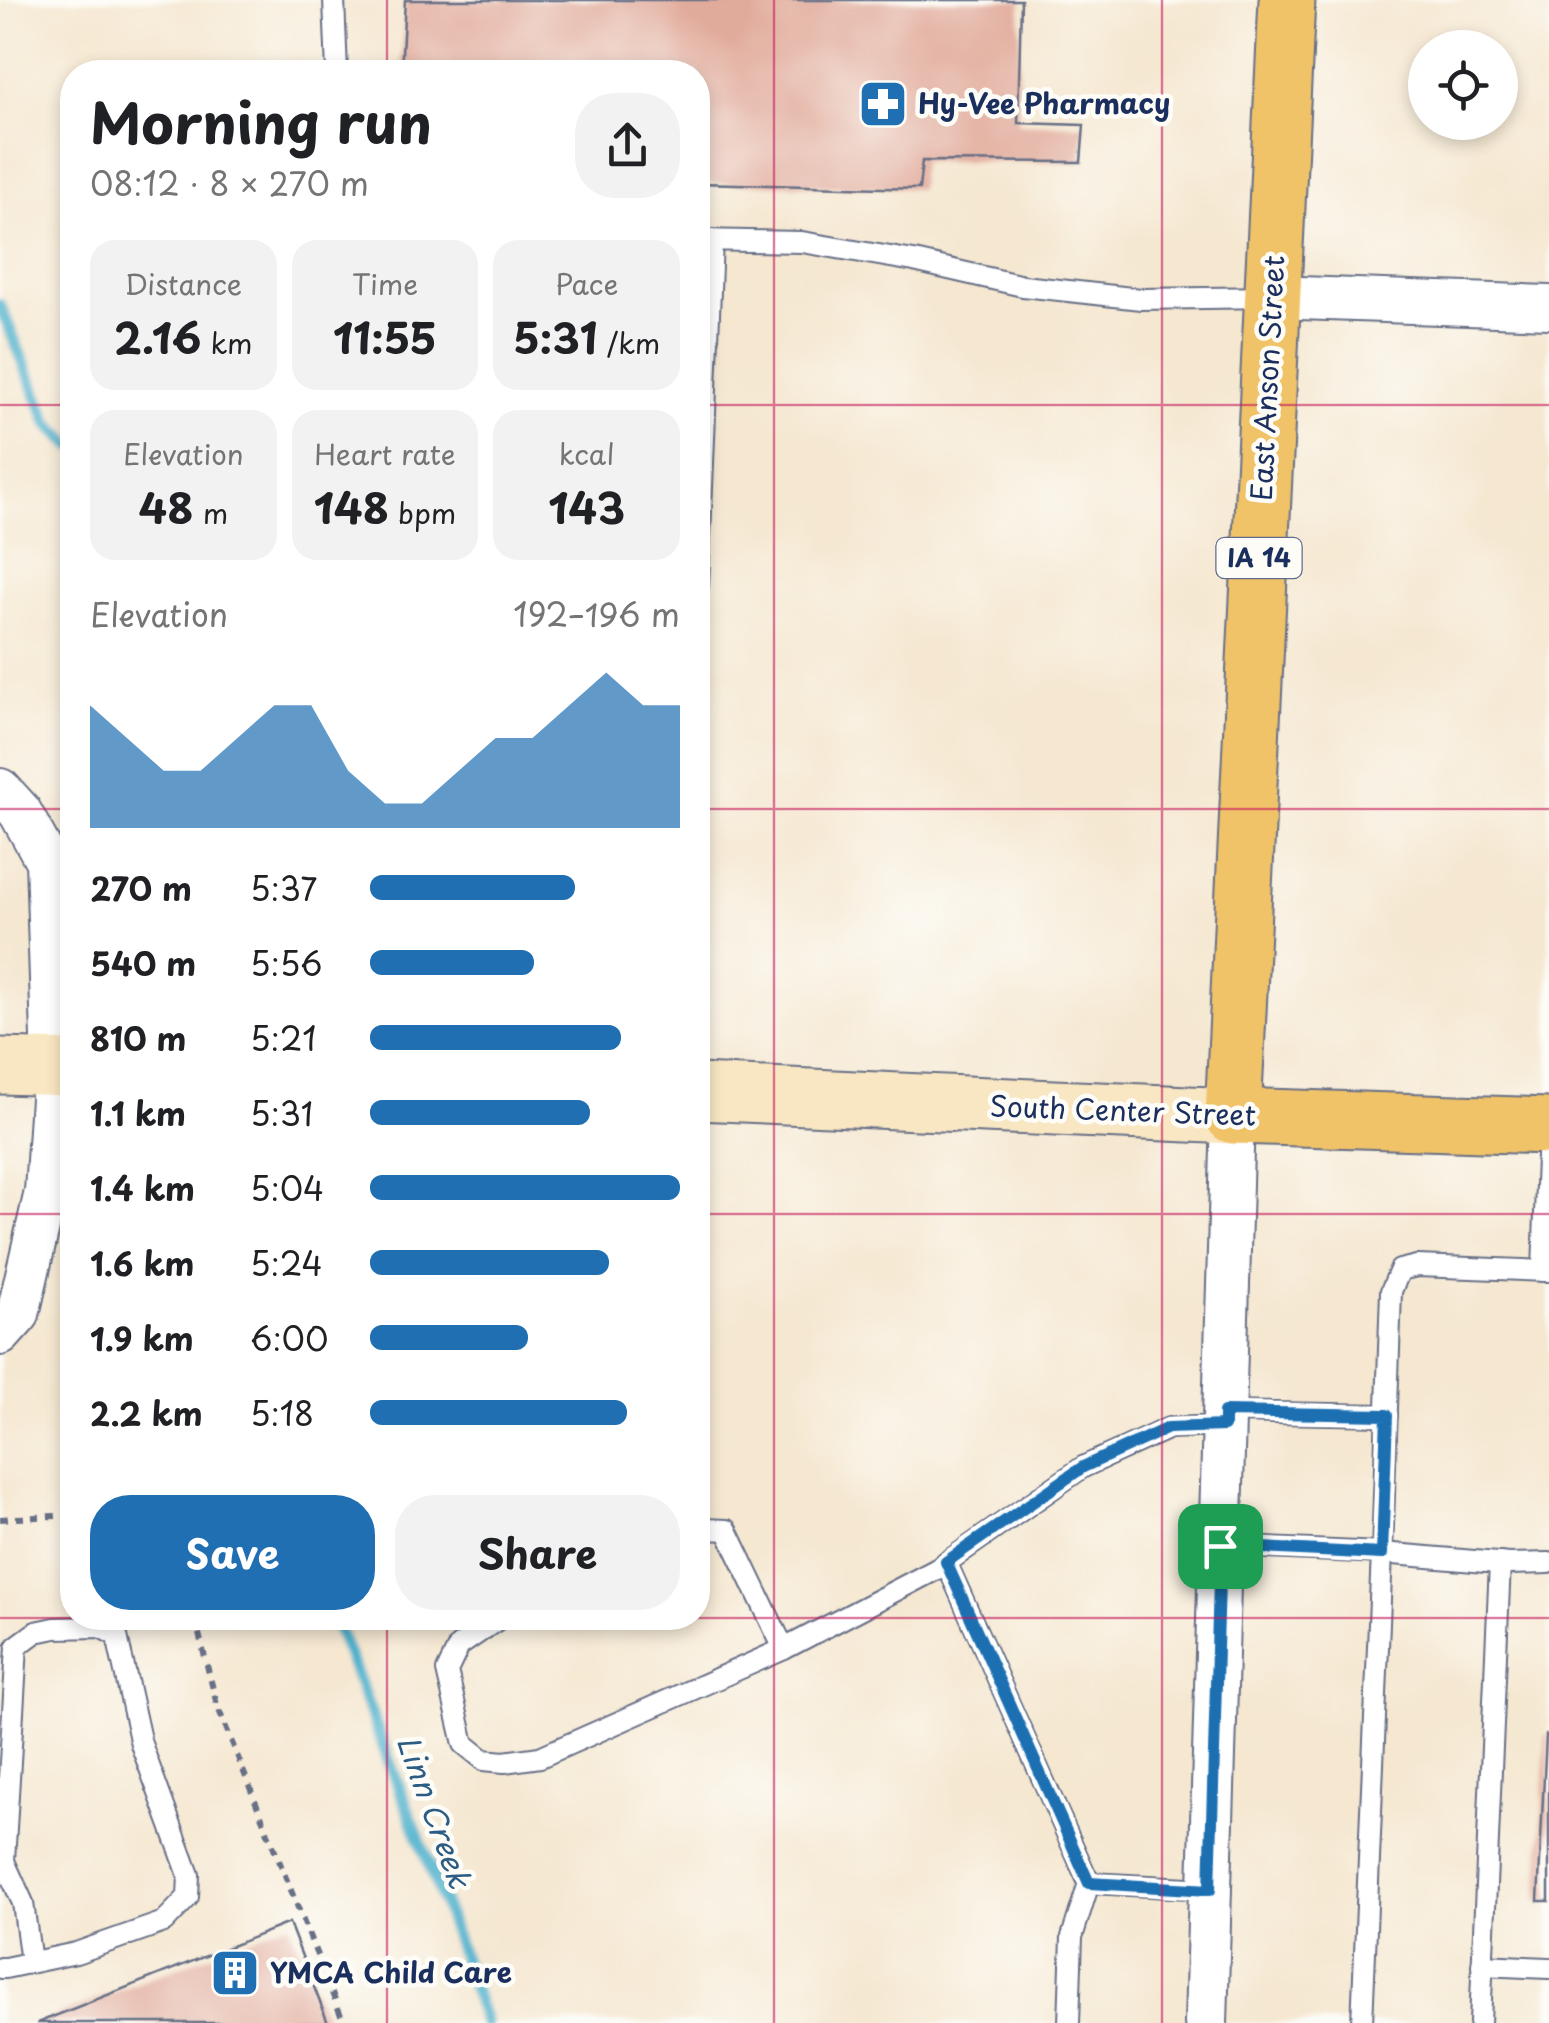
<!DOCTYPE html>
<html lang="en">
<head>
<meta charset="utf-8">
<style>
  body { margin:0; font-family:"Playpen Sans",sans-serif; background:#f2f2f2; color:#202124; height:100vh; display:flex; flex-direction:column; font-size:38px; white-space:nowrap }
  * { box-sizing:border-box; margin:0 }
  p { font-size:32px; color:#757577 }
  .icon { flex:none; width:55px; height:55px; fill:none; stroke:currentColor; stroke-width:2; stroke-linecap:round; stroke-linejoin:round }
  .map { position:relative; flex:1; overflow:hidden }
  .details { position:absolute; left:60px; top:60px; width:650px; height:1570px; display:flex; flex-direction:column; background:#fff; border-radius:40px; box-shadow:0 5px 15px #0003 }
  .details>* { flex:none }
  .buttons { position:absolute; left:1408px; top:30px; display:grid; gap:20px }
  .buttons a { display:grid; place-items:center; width:110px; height:110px; border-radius:50%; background:#fff; box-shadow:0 5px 15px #0003; font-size:50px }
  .pin { position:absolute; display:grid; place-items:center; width:85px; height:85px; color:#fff; margin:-42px; border-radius:20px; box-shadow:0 5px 15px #0006 }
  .round { display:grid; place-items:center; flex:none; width:105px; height:105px; border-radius:40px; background:#f2f2f2 }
  .headline { display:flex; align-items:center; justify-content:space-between; height:170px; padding:0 30px }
  h1 { font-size:55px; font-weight:700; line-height:75px }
  .stats { display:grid; grid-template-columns:repeat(3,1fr); gap:15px; height:170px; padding:10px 30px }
  .stats div { display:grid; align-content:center; border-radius:25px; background:#f2f2f2; text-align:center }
  .stats b { font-size:42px; font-weight:700 }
  .stats small { font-size:28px; font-weight:400 }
  .stats p { font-size:28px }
  .chart { height:280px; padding:20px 30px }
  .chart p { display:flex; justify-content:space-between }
  .chart svg { width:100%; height:180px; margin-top:10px; fill:#1f6fb2; opacity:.7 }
  .action { display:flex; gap:20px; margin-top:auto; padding:20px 30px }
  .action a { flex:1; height:115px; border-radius:40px; background:#1f6fb2; color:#fff; font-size:40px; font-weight:700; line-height:115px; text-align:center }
  .action a+a { background:#f2f2f2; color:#202124 }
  ul { padding:0 30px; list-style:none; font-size:32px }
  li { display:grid; grid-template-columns:160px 120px 1fr; align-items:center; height:75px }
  li i { height:25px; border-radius:12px; background:#1f6fb2 }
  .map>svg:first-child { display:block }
</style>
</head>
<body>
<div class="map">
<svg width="1549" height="2023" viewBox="0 0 1549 2023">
  <rect width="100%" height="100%" fill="#fdfcf7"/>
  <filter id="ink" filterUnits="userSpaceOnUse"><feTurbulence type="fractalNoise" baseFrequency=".01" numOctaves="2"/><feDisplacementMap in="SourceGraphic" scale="20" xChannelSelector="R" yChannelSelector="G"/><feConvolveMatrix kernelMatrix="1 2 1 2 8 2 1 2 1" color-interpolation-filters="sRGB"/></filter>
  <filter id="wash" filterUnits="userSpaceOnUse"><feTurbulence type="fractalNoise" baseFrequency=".0048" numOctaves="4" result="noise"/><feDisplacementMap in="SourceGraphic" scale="40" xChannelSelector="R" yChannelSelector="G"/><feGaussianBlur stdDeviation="2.25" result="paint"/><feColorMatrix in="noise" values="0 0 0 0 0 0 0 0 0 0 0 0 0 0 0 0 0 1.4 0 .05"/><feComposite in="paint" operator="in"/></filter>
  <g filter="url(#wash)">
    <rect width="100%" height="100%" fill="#f5e7d0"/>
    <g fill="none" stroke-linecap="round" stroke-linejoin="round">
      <!-- stream -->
      <g stroke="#4db1cc" stroke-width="12">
        <polyline points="0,305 49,424 72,446"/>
        <polyline points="334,1618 437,1885 485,2023"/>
      </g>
    </g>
    <g id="blocks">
      <!-- building -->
      <g fill="#e1ab9b">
        <polygon points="405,0 1021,0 1018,123 1084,125 1081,162 922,161 919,189 698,183 698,72 401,72"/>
        <polygon points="1546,1735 1549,1735 1549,1901 1538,1901"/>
        <polygon points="289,1923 328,2023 37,2023"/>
      </g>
    </g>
  </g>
  <g filter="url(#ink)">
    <use href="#blocks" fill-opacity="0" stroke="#676f86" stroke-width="2.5"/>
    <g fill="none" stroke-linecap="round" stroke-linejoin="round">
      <!-- lane casing -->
      <g stroke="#676f86" stroke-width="24">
        <g id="lane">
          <polyline points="334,0 337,72"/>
          <polyline points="698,240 802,242 914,261 1023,286 1141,299 1270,297"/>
          <polyline points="698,586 712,240"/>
          <polyline points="1543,1271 1548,1128"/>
          <polyline points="1549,1271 1417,1266 1400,1270 1391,1291 1382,1553 1509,1564 1549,1563"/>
          <polyline points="1224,1412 1387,1415"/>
          <polyline points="698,1532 706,1529 727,1530 784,1649"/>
          <polyline points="1220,1546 1382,1553 1362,2023"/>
          <polyline points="946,1562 1089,1883 1072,1937 1069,2023"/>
          <polyline points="500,1618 459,1646 447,1671 464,1744 484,1760 504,1762 540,1757 784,1649 937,1569 1083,1467 1169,1428 1224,1426"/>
          <polyline points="1089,1883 1209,1889"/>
          <polyline points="1482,1965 1549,1968"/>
          <polyline points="0,1968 5,1968 76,1953 164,1922 188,1897 189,1875 141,1744 117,1636 100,1627 55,1628 36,1632 17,1646 4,1861 23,1903 31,1962"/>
          <polyline points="1480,2023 1500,1563"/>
        </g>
      </g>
      <!-- street casing -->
      <g stroke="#676f86" stroke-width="46">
        <g id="street">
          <polyline points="1272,297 1549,307"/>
          <polyline points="0,790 20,812 47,861 54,1067 46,1192 18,1314 0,1334"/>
          <polyline points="1206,2023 1233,1116"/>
        </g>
      </g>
      <!-- secondary casing -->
      <g stroke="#676f86" stroke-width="59">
        <g id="secondary">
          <polyline points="0,1066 72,1068"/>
          <polyline points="698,1092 1233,1116"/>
        </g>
      </g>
      <!-- primary casing -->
      <g stroke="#676f86" stroke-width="59">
        <polyline id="primary" points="1287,0 1233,1116 1549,1126"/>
      </g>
      <!-- path -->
      <g stroke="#676f86" stroke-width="6" stroke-dasharray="8 8" stroke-linecap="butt">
        <polyline points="0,1519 72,1515"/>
        <polyline points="195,1618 217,1705 344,2023"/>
      </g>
      <!-- lane -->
      <use href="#lane" stroke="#fff" stroke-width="20"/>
      <!-- street -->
      <use href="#street" stroke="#fff" stroke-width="42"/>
      <!-- secondary -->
      <use href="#secondary" stroke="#f9e7c3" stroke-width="55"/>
      <!-- primary -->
      <use href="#primary" stroke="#f1c369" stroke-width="55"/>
    </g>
  </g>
  <g fill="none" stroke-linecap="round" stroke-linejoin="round" filter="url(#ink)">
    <!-- route casing -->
    <g stroke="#fff" stroke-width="20">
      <polygon id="route" points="1224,1412 1387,1415 1382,1554 1220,1546 1210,1890 1089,1883 946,1562 1083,1467 1168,1428 1224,1426"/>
    </g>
    <!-- route -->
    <use href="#route" stroke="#1f6fb2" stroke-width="12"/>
  </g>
  <!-- grid -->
  <path fill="none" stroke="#c2185b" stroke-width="2.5" stroke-opacity="0.55" d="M387,0V72M774,0V2023M1162,0V2023M0,405H72M698,405H1549M0,809H72M698,809H1549M0,1214H72M698,1214H1549M0,1618H1549M387,1618V2023"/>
  <!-- icons -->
  <defs>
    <g id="pharmacy-square" transform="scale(2.5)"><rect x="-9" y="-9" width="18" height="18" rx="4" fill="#1f6fb2" stroke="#fdfcf7"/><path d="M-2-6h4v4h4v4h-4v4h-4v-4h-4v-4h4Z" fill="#fff"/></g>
    <g id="building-square" transform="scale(2.5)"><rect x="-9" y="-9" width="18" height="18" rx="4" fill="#1f6fb2" stroke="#fdfcf7"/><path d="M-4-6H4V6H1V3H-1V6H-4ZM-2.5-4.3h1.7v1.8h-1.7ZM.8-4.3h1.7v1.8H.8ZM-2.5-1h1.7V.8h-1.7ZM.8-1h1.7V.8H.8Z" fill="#fff"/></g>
  </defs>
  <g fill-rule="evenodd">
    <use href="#pharmacy-square" x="883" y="104"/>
    <use href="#building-square" x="235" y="1973"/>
  </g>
  <g text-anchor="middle" stroke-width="9" stroke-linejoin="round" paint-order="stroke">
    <!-- shield labels -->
    <rect fill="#fdfcf7" stroke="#5f6c8c" stroke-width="2.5" x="1216.5" y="538" width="85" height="40" rx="8"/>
    <g font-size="25" font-weight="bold" fill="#1b2f5e">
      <text x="1259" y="567">IA 14</text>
    </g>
    <!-- poi labels -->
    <g font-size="28" font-weight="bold" fill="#1b2f5e" stroke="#fdfcf7" text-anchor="start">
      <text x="918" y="114">Hy-Vee Pharmacy</text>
      <text x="270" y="1983">YMCA Child Care</text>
    </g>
    <!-- street labels -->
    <g font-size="28" fill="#1b2f5e" stroke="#fdfcf7">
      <text transform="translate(1268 378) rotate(-87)" y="10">East Anson Street</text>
      <text transform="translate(1123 1111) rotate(2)" y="10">South Center Street</text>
    </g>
    <!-- water labels -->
    <g font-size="30" font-style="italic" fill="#2c5c84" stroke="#fdfcf7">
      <text transform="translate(433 1812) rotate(70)" y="10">Linn Creek</text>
    </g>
  </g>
</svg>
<div class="buttons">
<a><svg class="icon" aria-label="locate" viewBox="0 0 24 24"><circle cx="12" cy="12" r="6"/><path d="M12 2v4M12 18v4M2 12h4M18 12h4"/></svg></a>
</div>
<div class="pin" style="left:1220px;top:1546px;background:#1e9e55"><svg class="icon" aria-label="arrive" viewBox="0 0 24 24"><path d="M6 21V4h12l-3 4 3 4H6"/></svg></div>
<section class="details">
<div class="headline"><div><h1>Morning run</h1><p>08:12 · 8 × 270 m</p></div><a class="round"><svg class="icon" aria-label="share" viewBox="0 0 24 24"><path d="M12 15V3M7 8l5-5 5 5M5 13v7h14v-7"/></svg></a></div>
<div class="stats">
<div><p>Distance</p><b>2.16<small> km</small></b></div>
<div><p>Time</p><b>11:55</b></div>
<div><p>Pace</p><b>5:31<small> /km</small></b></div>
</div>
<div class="stats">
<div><p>Elevation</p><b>48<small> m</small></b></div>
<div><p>Heart rate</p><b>148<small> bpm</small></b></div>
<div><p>kcal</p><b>143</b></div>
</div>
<div class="chart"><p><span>Elevation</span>192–196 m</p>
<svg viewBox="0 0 160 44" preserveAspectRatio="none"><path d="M0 44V14L10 22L20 30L30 30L40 22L50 14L60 14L70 30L80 38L90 38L100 30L110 22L120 22L130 14L140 6L150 14L160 14V44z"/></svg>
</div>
<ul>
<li><b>270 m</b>5:37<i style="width:66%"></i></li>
<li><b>540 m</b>5:56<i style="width:53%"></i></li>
<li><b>810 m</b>5:21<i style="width:81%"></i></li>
<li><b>1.1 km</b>5:31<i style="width:71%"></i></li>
<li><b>1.4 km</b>5:04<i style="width:100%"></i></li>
<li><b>1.6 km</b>5:24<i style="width:77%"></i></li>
<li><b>1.9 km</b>6:00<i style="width:51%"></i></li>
<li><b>2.2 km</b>5:18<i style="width:83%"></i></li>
</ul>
<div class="action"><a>Save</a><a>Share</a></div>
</section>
</div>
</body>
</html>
